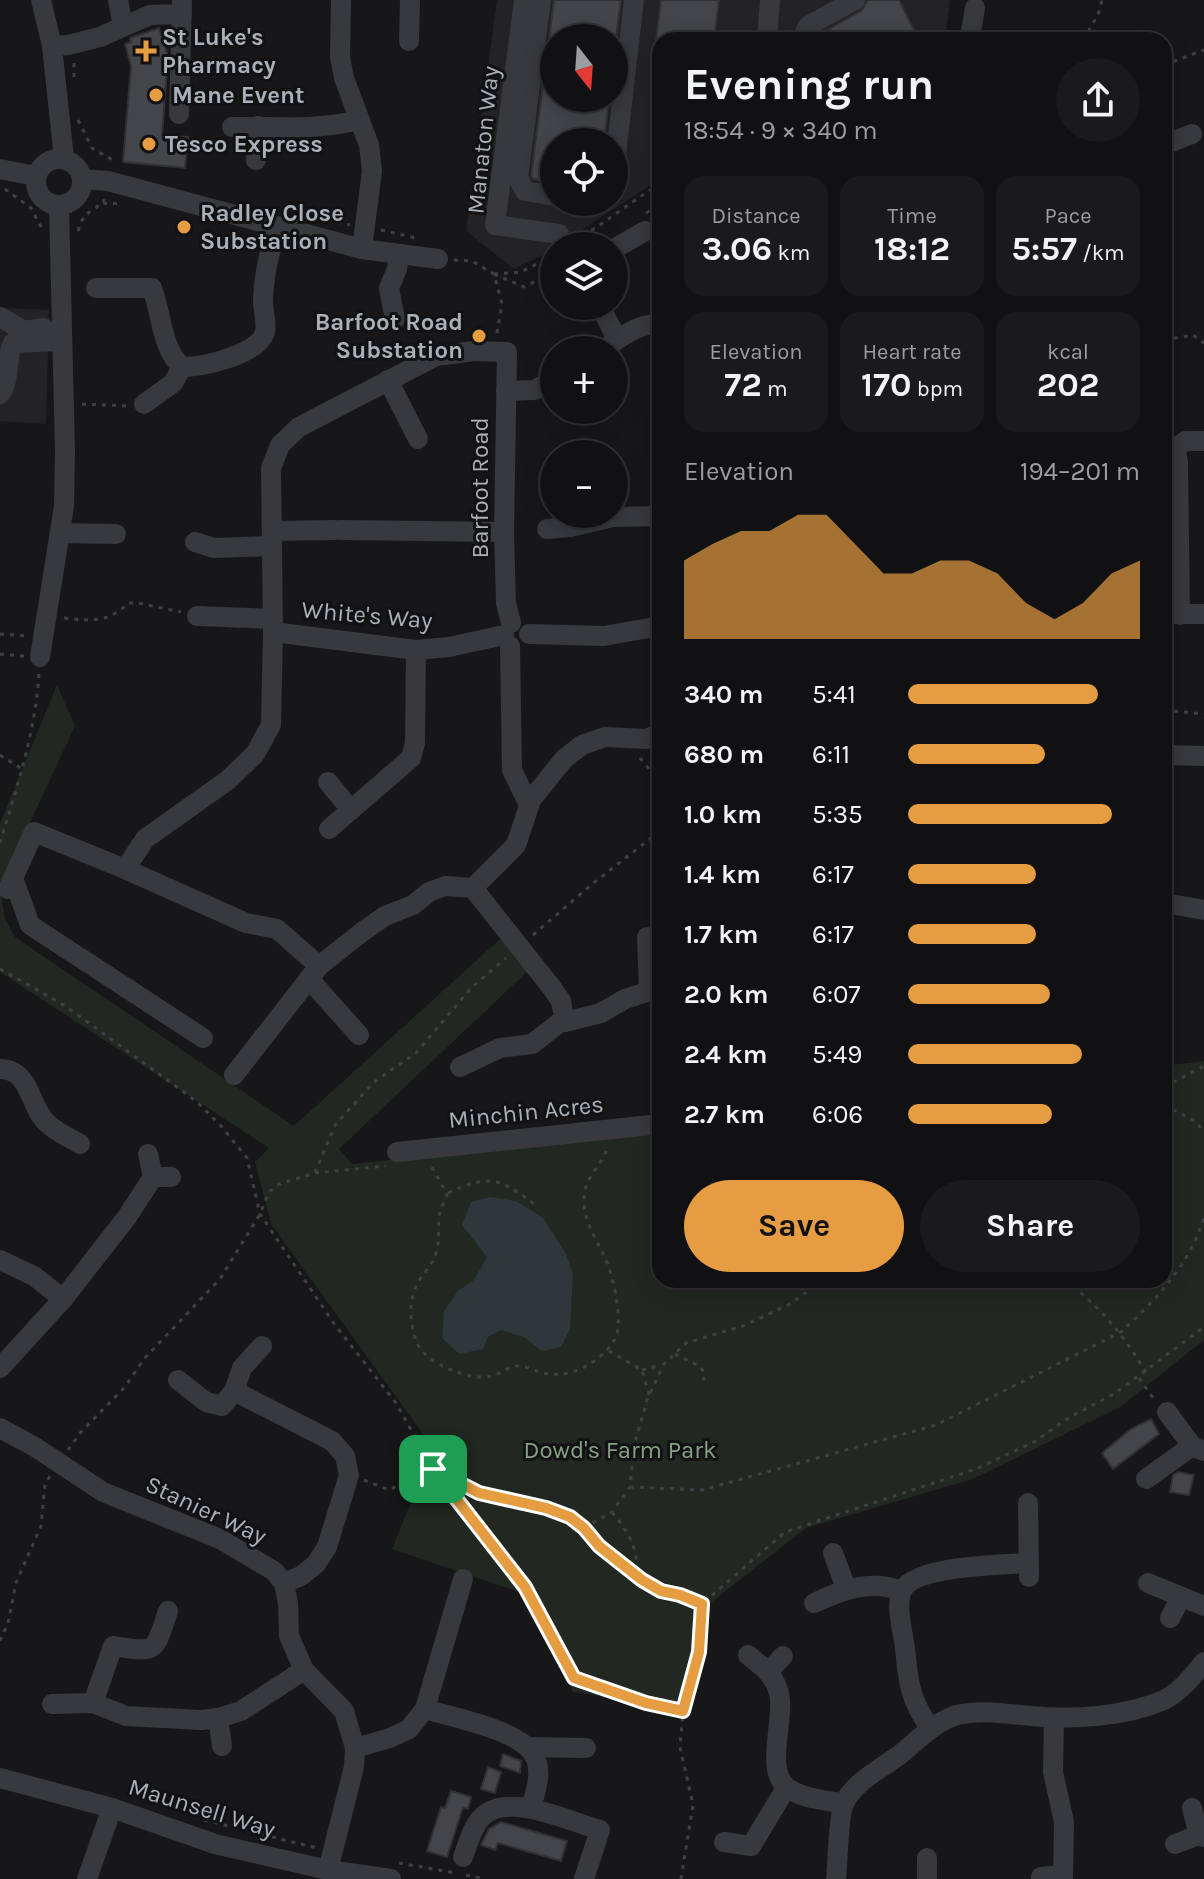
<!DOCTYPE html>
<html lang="en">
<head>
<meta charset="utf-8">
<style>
  body { margin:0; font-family:Karla,sans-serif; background:#1a1a1c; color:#f1f3f6; height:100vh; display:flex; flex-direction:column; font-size:30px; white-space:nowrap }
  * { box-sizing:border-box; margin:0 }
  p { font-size:26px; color:#9c9da0 }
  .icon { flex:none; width:44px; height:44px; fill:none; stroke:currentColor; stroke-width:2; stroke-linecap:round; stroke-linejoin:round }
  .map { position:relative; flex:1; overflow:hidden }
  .panel { position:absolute; left:652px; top:32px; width:520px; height:1256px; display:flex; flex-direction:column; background:#111113; border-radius:24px; box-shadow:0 4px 20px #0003,0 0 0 2px #303133 }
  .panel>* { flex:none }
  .needle { width:52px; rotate:163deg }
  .fabs { position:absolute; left:540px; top:24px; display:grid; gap:16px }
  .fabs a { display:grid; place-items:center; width:88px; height:88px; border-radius:50%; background:#111113; box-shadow:0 4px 20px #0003,0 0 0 2px #303133; font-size:40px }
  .pin { position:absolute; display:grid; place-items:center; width:68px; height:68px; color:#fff; margin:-34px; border-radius:16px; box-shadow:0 4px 12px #0006 }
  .round { display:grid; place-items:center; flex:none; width:84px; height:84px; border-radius:42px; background:#1a1a1c }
  .overview { display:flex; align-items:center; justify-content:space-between; height:136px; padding:0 32px }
  h1 { font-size:44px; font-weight:700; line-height:60px }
  .metrics { display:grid; grid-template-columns:repeat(3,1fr); gap:12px; height:136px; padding:8px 32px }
  .metrics div { display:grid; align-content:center; border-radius:20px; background:#1a1a1c; text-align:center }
  .metrics b { font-size:34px; font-weight:700 }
  .metrics small { font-size:22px; font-weight:400 }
  .metrics p { font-size:22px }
  .chart { height:224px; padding:16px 32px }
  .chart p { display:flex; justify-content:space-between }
  .chart svg { width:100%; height:144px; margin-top:8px; fill:#e69c41; opacity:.7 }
  .cta { display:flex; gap:16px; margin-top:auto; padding:16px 32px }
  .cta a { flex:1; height:92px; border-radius:48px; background:#e69c41; color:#111; font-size:32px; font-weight:700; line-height:92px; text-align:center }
  .cta a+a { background:#1a1a1c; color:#f1f3f6 }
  ul { padding:0 32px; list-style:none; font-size:26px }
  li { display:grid; grid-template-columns:128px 96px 1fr; align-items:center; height:60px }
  li i { height:20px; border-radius:10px; background:#e69c41 }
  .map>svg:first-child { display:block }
</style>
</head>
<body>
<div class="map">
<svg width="1204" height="1879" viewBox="0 0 1204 1879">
  <rect width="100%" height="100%" fill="#171719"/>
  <!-- built -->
  <g fill="#232326" fill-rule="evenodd">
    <path d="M497,0H950L945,40H660V179L543,255L514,269L466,231ZM554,38H614V98H554ZM554,142H614V202H554Z"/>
    <polygon points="0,308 49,310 46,424 0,421"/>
  </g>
  <!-- green -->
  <polygon fill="#212821" points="57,685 75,726 6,874 2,901 5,919 15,937 294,1126 500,939 528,971 339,1149 352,1164 660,1131 660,1280 1164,1280 1164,1066 1204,1061 1204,1340 1120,1407 973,1479 806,1528 709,1604 688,1714 646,1703 573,1692 519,1592 392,1549 433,1448 271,1224 255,1162 269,1148 0,972 0,823"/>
  <!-- water -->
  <polygon fill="#2e373c" points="490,1197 516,1201 543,1218 566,1254 573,1275 570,1329 561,1347 542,1351 524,1337 501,1330 488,1337 483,1349 459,1354 442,1338 444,1311 458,1291 474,1280 487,1257 462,1225 471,1202"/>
  <!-- building -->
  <g fill="#444549" stroke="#313134" stroke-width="2">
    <polygon points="554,0 621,0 616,38 554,38 554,98 609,98 604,142 554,142 554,183 533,179 531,176"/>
    <polygon points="661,0 719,0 714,40 656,40"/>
    <polygon points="868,0 899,0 919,40 820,40 818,35 861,11"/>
    <polygon points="159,28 168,56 162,135 188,137 185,168 123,162 131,66 125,44 131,42 130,38"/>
    <polygon points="1151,1419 1159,1434 1113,1469 1102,1453 1131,1429"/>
    <polygon points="1178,1472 1194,1475 1189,1495 1170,1492 1173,1475"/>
    <polygon points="503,1754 521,1761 520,1773 500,1766"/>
    <polygon points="488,1767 501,1772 495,1793 481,1789"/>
    <polygon points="451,1791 471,1797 468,1809 463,1807 447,1857 427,1851 441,1807 445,1808"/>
    <polygon points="501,1822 567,1841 561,1861 498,1843 495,1850 481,1845 489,1829"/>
  </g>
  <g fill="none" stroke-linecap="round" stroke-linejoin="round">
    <!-- path -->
    <g stroke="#3e4144" stroke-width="3" stroke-dasharray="4 6" stroke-linecap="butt">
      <polyline points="1083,40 1098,15 1102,0"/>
      <polyline points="1164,65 1204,50"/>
      <polyline points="74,77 74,61"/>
      <polyline points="78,120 92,148 114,161 113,164"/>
      <polyline points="5,189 31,208 42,229"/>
      <polyline points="103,203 121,204"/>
      <polyline points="646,213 660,205"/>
      <polyline points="318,218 350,225"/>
      <polyline points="381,230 416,238"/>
      <path d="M78,231C84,212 88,213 103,203L104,199"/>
      <polyline points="575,242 660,183"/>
      <polyline points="587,246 601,238"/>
      <polyline points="454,260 472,261 494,274 502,304 497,333"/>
      <polyline points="494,274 524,287 554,272"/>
      <polyline points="494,274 521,272 554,255"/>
      <polyline points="1164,340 1193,335 1204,343"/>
      <polyline points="82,404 127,406"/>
      <path d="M64,618C90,621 109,623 128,603H138L181,612"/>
      <polyline points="0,634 28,636"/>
      <polyline points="0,654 24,656"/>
      <polyline points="1164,710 1204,714"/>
      <polyline points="0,755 22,769"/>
      <polyline points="640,758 660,782"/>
      <path d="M0,843C17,787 36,730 39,672"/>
      <polyline points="533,935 591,885 660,831"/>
      <polyline points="0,969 64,1005 196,1101 221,1126 247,1158 260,1214 335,1325 396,1403 433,1469 479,1493 546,1508 570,1517 584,1528 599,1546 642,1580 661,1591 680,1595 702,1604 785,1532 976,1469 1034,1442 1070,1417 1114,1394 1204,1327"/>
      <polyline points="1164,1087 1204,1066"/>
      <polyline points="1164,1105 1193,1120 1204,1131"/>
      <path d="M432,1167L447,1194C445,1201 440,1209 439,1217C438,1229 440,1240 436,1253C433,1265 423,1273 417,1284C408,1302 410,1325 417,1343C425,1363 471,1382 491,1376C500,1374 510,1365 519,1366C529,1367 539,1373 549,1374C574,1377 602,1361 615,1339C624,1322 613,1273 604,1256C596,1237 583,1221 584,1199C584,1177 602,1166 608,1146"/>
      <polyline points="315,1173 386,1166"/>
      <path d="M448,1193C490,1173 502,1179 538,1207"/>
      <path d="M1065,1280C1102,1309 1121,1332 1146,1372"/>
      <polyline points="609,1351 642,1370 649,1395"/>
      <polyline points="675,1354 701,1367 705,1376 700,1386"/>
      <polyline points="642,1370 661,1365"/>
      <polyline points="1139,1378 1155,1401"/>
      <polyline points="68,1450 81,1432 124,1388 144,1359 220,1279 260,1214 269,1192 279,1184 315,1173 335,1125 374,1082 416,1053 471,988 506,958"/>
      <polyline points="364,1480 389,1490 433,1469 525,1587 574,1678 646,1703 683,1711"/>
      <path d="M630,1487L702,1490L936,1425L1121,1332C1155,1301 1191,1263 1204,1217"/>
      <path d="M612,1512C628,1531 640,1551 636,1576"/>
      <polyline points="584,1528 612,1512 630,1487 634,1446 647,1400 664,1364 686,1343 743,1326 790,1304 823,1280"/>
      <polyline points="0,1641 8,1623 16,1583 41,1526 45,1484 50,1476"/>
      <polyline points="204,1820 317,1848"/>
      <polyline points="399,1863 455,1873"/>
      <polyline points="466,1875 485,1879"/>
      <polyline points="681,1879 693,1805 680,1747 683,1711 699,1652 702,1604"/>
    </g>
    <!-- minor -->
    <g stroke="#38393d" stroke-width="20">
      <polyline points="41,0 52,46 64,159"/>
      <polyline points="118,0 123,26"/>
      <polyline points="341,0 340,57 344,78 369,145 372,171 362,249"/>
      <polyline points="524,0 495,225 559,234"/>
      <polyline points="541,0 518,178 525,191 554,196"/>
      <polyline points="767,40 770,0"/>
      <polyline points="801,40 808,26 855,0"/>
      <polyline points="966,40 970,37 975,8"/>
      <polyline points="409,41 410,0"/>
      <polyline points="52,46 68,45 100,37 150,15 182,14"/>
      <polyline points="179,114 182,0"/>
      <path d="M232,127C274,126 317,131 358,120"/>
      <polyline points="1164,145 1192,134"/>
      <circle cx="59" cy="182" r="23"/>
      <polyline points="256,160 258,126"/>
      <polyline points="0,169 36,176"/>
      <polyline points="614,171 634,0"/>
      <polyline points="82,179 108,181 362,249 438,259"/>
      <polyline points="614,249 645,231"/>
      <path d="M96,288H152C162,314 161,348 182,367C203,367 258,355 265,332C267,323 263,310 263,300C264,274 268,252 279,227"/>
      <polyline points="600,306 617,339"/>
      <polyline points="0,317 24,331 44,328"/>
      <polyline points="395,319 389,288 397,269 399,255"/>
      <path d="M604,350C618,338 637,325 656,324"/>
      <polyline points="388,380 418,439"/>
      <polyline points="506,391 534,390 554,380"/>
      <path d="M0,394C11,379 5,359 13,343L60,341"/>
      <polyline points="144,404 173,383 182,367"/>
      <polyline points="1164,442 1175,449 1178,462 1180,615"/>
      <polyline points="1175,449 1185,441 1204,441"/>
      <polyline points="547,529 570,527 613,517 660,516"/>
      <polyline points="341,530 504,532"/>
      <polyline points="272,531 336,530"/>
      <polyline points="60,533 116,534"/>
      <polyline points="195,542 214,548 272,546"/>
      <polyline points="1164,614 1204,614"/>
      <polyline points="197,616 273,619"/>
      <polyline points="273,632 416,650 449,647 504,635"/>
      <polyline points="529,634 604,636 660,626"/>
      <polyline points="510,646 512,770 529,805"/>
      <polyline points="40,657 64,506 65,451 59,206"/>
      <polyline points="1164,755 1204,756"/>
      <polyline points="328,782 351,810"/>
      <polyline points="329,829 411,758 415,743 416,650"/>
      <polyline points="13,878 30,925 203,1038"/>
      <polyline points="473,888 516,845 531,800 564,759 582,745 605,737 646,739 660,734"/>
      <polyline points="8,889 34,832 125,869"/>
      <polyline points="1164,903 1204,910"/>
      <polyline points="647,937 649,990"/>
      <polyline points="319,966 277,929 246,923 125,869 145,839 228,780 255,754 271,725 273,632 271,468 280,445 299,427 436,356 474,351 507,352 504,532 506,603 511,623"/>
      <polyline points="309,979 359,1035"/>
      <polyline points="460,1067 500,1048 532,1044 559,1023 565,1022"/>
      <path d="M0,1069C31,1069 29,1107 47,1123C56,1132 70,1138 80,1144"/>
      <polyline points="234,1075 319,966 362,932 385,916 413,905 429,892 445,886 473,888 552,988 561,1001 565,1022 601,1013 625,999 660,988"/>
      <polyline points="397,1152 660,1124"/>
      <polyline points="148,1154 153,1177"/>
      <polyline points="0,1260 34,1276 63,1299"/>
      <polyline points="0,1368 63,1299 127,1217 153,1177 171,1177"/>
      <polyline points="178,1380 206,1402 222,1406 234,1391 242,1368 262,1346"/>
      <polyline points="234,1391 332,1441 345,1456 349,1475 327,1547 316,1564 301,1576 284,1583"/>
      <polyline points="1167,1412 1192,1446 1204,1451"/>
      <polyline points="0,1428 35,1447 103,1492 220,1539 274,1571 284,1583 288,1603 289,1636 304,1670 344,1711 355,1748 354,1767 328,1870"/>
      <polyline points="1146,1479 1192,1446"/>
      <polyline points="1028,1503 1029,1577"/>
      <polyline points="833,1553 846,1588"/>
      <polyline points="1148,1583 1204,1606"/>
      <path d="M814,1603C842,1590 871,1579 901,1591"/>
      <polyline points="1170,1618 1181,1597"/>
      <path d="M748,1655C760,1665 771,1672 777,1687C789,1714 761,1771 789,1789C804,1799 826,1800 844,1804"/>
      <polyline points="769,1671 783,1656"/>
      <path d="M93,1703L113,1646C158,1653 154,1653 168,1611"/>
      <polyline points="52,1704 93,1703 126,1716 201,1720 218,1718 241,1711 304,1670"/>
      <path d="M425,1709C453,1718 525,1730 536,1759C542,1775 535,1793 531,1808"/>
      <polyline points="218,1718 222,1746"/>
      <polyline points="1054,1718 1053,1772 1064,1822 1063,1879"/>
      <path d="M930,1728C910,1700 908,1681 905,1648C903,1632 896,1609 901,1593C910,1565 1001,1565 1028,1563"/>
      <polyline points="529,1747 586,1748"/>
      <polyline points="355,1748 390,1738 409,1729 425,1709 463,1579"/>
      <polyline points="0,1778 112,1808 215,1844 328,1870 391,1879"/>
      <polyline points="1192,1808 1199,1835 1204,1837"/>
      <polyline points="724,1842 751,1846 786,1788"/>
      <polyline points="1175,1844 1199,1835"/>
      <path d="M463,1857C468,1844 472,1827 482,1817C508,1791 571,1822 600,1830L584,1879"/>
      <polyline points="927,1858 927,1879"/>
      <polyline points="1041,1877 1063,1875"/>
      <polyline points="87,1879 112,1808"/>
      <path d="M836,1879C838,1860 838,1823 843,1806C851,1783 884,1767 902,1753C920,1738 935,1722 957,1715C981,1709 1007,1714 1031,1716C1073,1720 1124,1717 1164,1700C1180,1692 1193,1676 1204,1662"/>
    </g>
  </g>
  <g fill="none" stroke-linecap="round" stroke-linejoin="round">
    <!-- route casing -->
    <g stroke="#fff" stroke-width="16">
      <polygon id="route" points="433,1469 479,1493 546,1508 570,1517 584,1528 599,1546 642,1580 661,1591 680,1595 702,1604 699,1652 683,1711 646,1703 574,1678 525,1587"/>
    </g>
    <!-- route -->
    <use href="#route" stroke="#e69c41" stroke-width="10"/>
  </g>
  <!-- markers -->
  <g fill="#e69c41" stroke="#121214" stroke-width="3">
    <path d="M142 39h8v8h8v8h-8v8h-8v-8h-8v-8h8z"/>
    <circle cx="156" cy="95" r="8"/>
    <circle cx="149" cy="144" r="8"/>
    <circle cx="184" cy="227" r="8"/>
    <circle cx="479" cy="336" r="8"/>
  </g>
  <g text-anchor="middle" stroke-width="6" stroke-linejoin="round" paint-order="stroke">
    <!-- poi labels -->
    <g font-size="24" font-weight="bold" fill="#aab0b8" stroke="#121214" text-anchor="start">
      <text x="162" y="45">St Luke's<tspan x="162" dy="28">Pharmacy</tspan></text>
      <text x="172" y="103">Mane Event</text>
      <text x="165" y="152">Tesco Express</text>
      <text x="200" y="221">Radley Close<tspan x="200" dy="28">Substation</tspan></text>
      <text x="463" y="330" text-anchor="end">Barfoot Road<tspan x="463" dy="28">Substation</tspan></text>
    </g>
    <!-- street labels -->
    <g font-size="24" fill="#aab0b8" stroke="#121214">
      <text transform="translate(483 140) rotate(-84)" y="8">Manaton Way</text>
      <text transform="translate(480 488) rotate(-90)" y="8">Barfoot Road</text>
      <text transform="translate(367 615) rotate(5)" y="8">White's Way</text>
      <text transform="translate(526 1112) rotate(-6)" y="8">Minchin Acres</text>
      <text transform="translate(206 1510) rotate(25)" y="8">Stanier Way</text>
      <text transform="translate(202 1808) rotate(17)" y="8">Maunsell Way</text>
    </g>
    <!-- park labels -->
    <g font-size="24" fill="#84a182" stroke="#121214">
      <text x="620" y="1458">Dowd's Farm Park</text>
    </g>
  </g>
</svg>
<div class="fabs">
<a><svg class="needle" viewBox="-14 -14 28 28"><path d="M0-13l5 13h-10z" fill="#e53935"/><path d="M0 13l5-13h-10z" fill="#9c9da0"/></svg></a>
<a><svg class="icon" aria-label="locate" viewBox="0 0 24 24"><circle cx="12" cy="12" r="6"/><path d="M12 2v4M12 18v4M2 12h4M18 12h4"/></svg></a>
<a><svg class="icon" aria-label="layers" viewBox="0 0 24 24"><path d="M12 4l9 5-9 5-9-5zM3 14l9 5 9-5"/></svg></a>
<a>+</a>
<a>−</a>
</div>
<div class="pin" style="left:433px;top:1469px;background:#1e9e55"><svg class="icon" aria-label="arrive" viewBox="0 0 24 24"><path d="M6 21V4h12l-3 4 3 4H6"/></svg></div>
<section class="panel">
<div class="overview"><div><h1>Evening run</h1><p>18:54 · 9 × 340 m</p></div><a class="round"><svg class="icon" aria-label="share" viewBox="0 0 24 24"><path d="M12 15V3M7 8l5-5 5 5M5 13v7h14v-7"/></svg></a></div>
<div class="metrics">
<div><p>Distance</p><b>3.06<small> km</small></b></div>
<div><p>Time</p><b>18:12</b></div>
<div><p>Pace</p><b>5:57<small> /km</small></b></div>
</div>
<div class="metrics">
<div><p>Elevation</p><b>72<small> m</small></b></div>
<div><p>Heart rate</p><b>170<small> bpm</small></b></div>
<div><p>kcal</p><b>202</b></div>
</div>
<div class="chart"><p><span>Elevation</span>194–201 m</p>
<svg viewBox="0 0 160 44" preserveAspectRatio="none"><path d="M0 44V20L10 15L20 11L30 11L40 6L50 6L60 15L70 24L80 24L90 20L100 20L110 24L120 33L130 38L140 33L150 24L160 20V44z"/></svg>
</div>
<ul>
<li><b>340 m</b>5:41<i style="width:82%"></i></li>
<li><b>680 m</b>6:11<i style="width:59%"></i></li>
<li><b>1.0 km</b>5:35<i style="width:88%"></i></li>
<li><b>1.4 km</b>6:17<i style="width:55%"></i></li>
<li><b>1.7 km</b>6:17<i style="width:55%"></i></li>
<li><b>2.0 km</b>6:07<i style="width:61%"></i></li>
<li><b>2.4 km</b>5:49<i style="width:75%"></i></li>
<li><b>2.7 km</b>6:06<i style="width:62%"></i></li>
</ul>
<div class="cta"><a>Save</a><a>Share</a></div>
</section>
</div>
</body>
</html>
